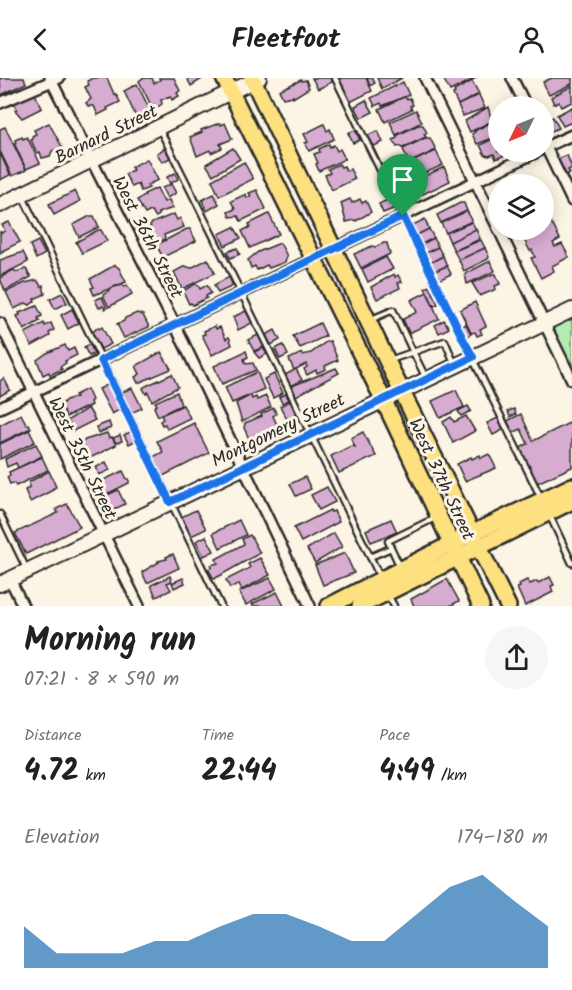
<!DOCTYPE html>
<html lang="en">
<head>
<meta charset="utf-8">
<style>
  body { margin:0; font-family:Kalam,sans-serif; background:#f6f6f6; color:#202124; height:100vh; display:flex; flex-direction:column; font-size:22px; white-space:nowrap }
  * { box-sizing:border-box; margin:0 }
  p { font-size:20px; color:#757577 }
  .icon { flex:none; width:33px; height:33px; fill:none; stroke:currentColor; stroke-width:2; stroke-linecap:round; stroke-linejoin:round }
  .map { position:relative; height:528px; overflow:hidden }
  .side { display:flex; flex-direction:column; background:#fff; flex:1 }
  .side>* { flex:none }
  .needle { width:39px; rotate:227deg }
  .buttons { position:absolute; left:488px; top:18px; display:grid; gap:12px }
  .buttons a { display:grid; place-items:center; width:66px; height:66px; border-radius:50%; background:#fff; box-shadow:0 3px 15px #0003; font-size:30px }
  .pin { position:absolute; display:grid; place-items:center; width:51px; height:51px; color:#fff; margin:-62px -26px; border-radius:50% 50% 50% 0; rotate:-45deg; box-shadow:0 0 6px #0007 }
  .pin .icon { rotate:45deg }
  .round { display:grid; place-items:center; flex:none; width:63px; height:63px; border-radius:32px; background:#f6f6f6 }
  .head { display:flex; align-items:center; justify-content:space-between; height:102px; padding:0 24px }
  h1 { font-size:33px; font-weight:700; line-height:45px }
  .metrics { display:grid; grid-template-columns:repeat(3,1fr); gap:9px; height:102px; padding:6px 24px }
  .metrics div { display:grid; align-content:center }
  .metrics b { font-size:30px; font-weight:700 }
  .metrics small { font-size:16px; font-weight:400 }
  .metrics p { font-size:16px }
  .chart { height:168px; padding:12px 24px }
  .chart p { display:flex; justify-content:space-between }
  .chart svg { width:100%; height:108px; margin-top:6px; fill:#1f6fb2; opacity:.7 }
  header { display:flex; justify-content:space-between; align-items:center; height:78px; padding:0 24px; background:#fff; font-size:27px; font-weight:700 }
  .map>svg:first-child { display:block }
</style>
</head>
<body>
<header><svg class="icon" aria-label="back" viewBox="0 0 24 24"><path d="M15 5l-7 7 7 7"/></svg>Fleetfoot<svg class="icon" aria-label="person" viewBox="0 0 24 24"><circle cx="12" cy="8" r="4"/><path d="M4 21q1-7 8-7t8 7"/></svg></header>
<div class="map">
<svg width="572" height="528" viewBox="0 0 572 528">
  <rect width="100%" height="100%" fill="#fcf5e5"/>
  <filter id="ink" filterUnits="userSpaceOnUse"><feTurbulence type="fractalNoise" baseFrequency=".0167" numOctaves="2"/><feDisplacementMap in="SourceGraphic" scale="12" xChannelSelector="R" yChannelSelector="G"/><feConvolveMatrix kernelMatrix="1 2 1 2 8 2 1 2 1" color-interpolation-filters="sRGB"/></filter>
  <g filter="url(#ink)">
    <!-- green -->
    <polygon fill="#b3ecb0" stroke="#6f8c6e" stroke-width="1.5" points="572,235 572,296 548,247"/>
    <!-- building -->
    <g fill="#d7acd1" stroke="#2b2b2b" stroke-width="1.5">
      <polygon points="0,0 24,0 26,5 1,17"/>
      <polygon points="93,0 107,0 114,16 116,16 120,24 107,30 108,32 98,37 94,28 88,28 86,25 91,21 85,9 89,7 87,3"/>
      <polygon points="143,0 152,0 154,5 160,2 159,0 174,0 180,13 177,15 179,18 172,22 170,18 161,22 162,26 156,30 153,26 151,27 139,3"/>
      <polygon points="187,0 201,0 202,1 191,8"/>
      <polygon points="312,0 330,0 332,4 318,11"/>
      <polygon points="338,0 366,0 372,13 350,24"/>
      <polygon points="367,0 372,0 375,5 370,8"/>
      <polygon points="377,0 402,0 382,11"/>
      <polygon points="449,0 448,0 476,0 450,13 444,2"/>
      <polygon points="552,0 572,0 572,6 549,17 543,4"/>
      <polygon points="301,2 302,3 306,2 309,10 293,20 293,18 283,20 279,12"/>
      <polygon points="472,3 479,16 458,27 453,16 455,15 454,13"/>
      <polygon points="403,4 409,17 382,28 381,25 375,28 371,20"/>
      <polygon points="137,6 152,36 138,43 124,13"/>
      <polygon points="572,8 572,24 561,29 559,24 554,26 551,19"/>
      <polygon points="35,16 42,30 22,40 15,32 17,31 14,25"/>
      <polygon points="479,17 485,30 463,38 458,27"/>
      <polygon points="404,19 407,21 410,20 413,27 410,28 412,31 385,44 379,31"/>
      <polygon points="366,22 373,34 361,40 355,28"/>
      <polygon points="488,29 492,43 470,54 465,43"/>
      <polygon points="572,29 572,44 563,48 557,37"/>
      <polygon points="416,32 422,44 396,57 390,44"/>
      <polygon points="553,39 559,50 546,55 543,44"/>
      <polygon points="492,44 496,51 498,50 498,58 477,66 472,56 475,54 474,53"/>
      <polygon points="49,45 62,69 52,73 50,78 42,80 40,74 37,75 31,62 33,61 32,58 36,56 34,52"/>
      <polygon points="220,45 221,47 225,45 232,61 220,66 222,70 211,75 210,72 197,78 190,59 202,54 201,52"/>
      <polygon points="324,46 327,53 330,51 334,61 309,73 305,65 308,64 304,56"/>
      <polygon points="418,47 423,47 427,55 424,56 426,59 402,70 400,68 397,69 393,62 397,60 396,58"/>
      <polygon points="5,49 26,92 12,98 0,73 0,51"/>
      <polygon points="355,52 360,62 353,65 348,55"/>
      <polygon points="378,53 383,64 374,68 368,57"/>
      <polygon points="22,59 23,61 27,59 40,85 26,91 14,65 16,65 15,62"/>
      <polygon points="497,59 498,74 512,74 496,81 494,76 489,78 485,77 480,67"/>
      <polygon points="425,60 430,60 436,72 409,85 403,71"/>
      <polygon points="329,66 330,69 334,67 337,73 340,71 345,81 319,93 316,86 318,85 314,76 320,74 319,71"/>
      <polygon points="165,70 170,80 162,84 157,75"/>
      <polygon points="233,70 240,81 213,97 206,86"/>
      <polygon points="436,73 443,87 414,100 407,86"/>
      <polygon points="0,75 10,97 0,102"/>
      <polygon points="567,77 572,90 568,92 570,95 562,99 555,83"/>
      <polygon points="147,81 158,102 147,107 149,110 141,113 138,106 132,109 125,96 133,92 131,89"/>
      <polygon points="244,84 253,101 219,118 212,102"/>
      <polygon points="339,86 341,89 344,88 346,93 350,91 355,101 332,112 325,97 330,95 328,91"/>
      <polygon points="444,89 450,103 419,118 412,104"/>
      <polygon points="175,95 178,101 170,106 167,99"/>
      <polygon points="171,106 176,115 167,120 162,110"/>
      <polygon points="157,110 164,124 169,122 173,130 158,135 159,137 156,139 151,133 145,136 137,122 145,118 144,116"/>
      <polygon points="257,112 266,131 241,143 238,138 230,139 228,134 235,131 231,123 246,116 247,120 251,118 249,115"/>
      <polygon points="75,113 80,123 54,137 49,126"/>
      <polygon points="214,116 219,126 207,133 202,122"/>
      <polygon points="350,121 352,125 360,121 362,125 366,123 371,134 356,143 355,142 346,144 341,125"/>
      <polygon points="389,121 393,131 383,135 379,126"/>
      <polygon points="460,125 464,125 467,133 441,145 437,137"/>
      <polygon points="467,133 472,142 470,144 446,155 441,145"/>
      <polygon points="174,136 177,142 180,140 184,149 164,157 165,161 157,165 150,148 152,145"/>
      <polygon points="269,136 279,156 250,170 242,153 250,149 249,146"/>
      <polygon points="90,138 94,138 99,149 79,159 73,147"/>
      <polygon points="548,138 560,161 553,165 555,169 562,166 569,179 552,188 554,193 541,200 531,180 535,179 532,172 530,173 520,154 522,152 543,152 543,140"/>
      <polygon points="425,141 429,151 417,157 413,147"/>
      <polygon points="9,144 20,164 2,173 3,174 0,176 0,153 1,155 5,153 2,147"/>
      <polygon points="472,144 476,152 450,164 446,155"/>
      <polygon points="234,149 241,160 225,168 219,156"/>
      <polygon points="187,151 190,151 196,163 163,179 156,167"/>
      <polygon points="429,151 434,160 422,166 417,157"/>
      <polygon points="476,151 480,160 478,162 454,173 450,164"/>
      <polygon points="98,152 101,152 107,163 82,175 76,164"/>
      <polygon points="434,160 438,169 426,175 422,166"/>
      <polygon points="481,162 485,170 459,182 454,173"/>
      <polygon points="38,163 45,176 36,181 30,167"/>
      <polygon points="280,165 287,178 285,184 269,190 267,187 257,192 255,188 251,190 248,182 258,174"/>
      <polygon points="384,165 387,165 390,176 361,190 354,176 372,168 375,169"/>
      <polygon points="438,169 443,178 430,185 426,175"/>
      <polygon points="237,170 240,176 230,180 227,174"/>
      <polygon points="485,170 489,179 488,181 464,193 459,182"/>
      <polygon points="23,174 28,184 0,198 0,182"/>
      <polygon points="443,178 447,188 435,193 430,185"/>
      <polygon points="386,179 393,191 368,204 362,191"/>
      <polygon points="208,181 215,195 182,211 174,194 185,188 191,190"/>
      <polygon points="490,183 495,193 467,206 465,196"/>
      <polygon points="115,187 119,190 126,204 94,217 91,210 94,209 90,201"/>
      <polygon points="447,188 451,196 439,202 435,193"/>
      <polygon points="24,191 26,191 31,199 5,213 0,200 13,192 17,194"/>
      <polygon points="394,196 395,199 398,197 402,204 398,205 400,210 377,221 371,209"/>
      <polygon points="493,196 496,196 500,206 495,208 496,211 480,218 472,205"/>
      <polygon points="229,199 233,208 218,215 214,207"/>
      <polygon points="37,202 41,208 43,207 45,216 34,221 35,223 30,227 26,225 14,231 6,214 25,205"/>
      <polygon points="195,206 198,207 200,211 207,207 211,215 206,218 207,220 193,227 191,225 189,226 183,213"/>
      <polygon points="123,207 124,209 127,207 132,216 109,229 103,217 114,209"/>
      <polygon points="429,208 438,226 434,228 425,210"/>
      <polygon points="427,214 439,241 409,255 403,241 417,234 411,222"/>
      <polygon points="62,215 67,225 55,231 50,221"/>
      <polygon points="102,219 107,230 105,231 103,228 99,230 95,222"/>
      <polygon points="475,224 486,248 480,251 482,256 477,258 475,254 471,255 460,232"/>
      <polygon points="37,228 42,238 38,240 40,243 24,252 17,238 20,237 19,235"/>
      <polygon points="72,231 79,245 68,251 61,237"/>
      <polygon points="246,233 252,245 238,252 233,239"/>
      <polygon points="137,235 143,237 149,249 124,260 117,246 124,243 125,240"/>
      <polygon points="444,242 449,250 439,255 435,247"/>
      <polygon points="44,245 45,248 51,245 54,252 49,255 50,258 32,268 25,255"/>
      <polygon points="320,245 326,258 300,270 293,258"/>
      <polygon points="466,246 471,256 466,259 461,249"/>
      <polygon points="215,248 216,251 220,249 226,261 229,259 232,267 212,277 202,257 205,256 204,253"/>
      <polygon points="98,249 99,251 102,249 111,266 101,271 92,255"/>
      <polygon points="275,252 280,262 271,267 266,257"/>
      <polygon points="258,257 264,269 254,273 248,262"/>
      <polygon points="330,263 338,282 325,288 326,291 317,295 316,292 307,297 304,291 307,289 306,286 294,292 289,281 302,275 303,277 311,275 326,264"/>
      <polygon points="90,266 94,276 89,278 84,269"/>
      <polygon points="65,267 68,273 74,270 77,277 65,283 66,285 60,289 62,291 50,297 49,294 43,297 37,282 47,275"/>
      <polygon points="283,267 288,277 280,281 275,271"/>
      <polygon points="263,270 267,276 259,280 254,274"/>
      <polygon points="246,273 248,279 244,281 246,286 253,285 256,292 222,306 214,288"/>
      <polygon points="161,274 171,291 138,305 135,299 140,296 136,288"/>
      <polygon points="336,290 339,295 296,318 292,308"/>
      <polygon points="296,291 302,302 290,308 285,297"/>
      <polygon points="257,294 264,311 232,325 225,309"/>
      <polygon points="172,296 178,309 152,323 148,314 146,316 143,310 146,308"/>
      <polygon points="274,296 283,315 273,320 264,301"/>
      <polygon points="4,300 10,312 0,318 0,303"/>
      <polygon points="109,306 121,331 112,336 99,311"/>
      <polygon points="132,310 142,330 131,335 122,314"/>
      <polygon points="87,311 92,322 90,324 91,327 66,339 61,327 66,322 76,319 75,317"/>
      <polygon points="456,312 464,329 440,340 432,323"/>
      <polygon points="177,314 181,327 158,338 154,329 157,327 155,324"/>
      <polygon points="286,316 289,322 282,325 279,319"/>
      <polygon points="251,317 252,321 256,319 257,322 266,318 271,329 242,344 236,325"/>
      <polygon points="290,323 299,343 290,347 280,328"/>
      <polygon points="183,327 190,340 167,351 165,346 162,347 160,343 163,341 161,337"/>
      <polygon points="468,328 471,333 461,338 458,333"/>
      <polygon points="88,330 95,342 73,353 68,342"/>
      <polygon points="274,330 276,336 273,338 279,351 278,352 251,365 244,350 245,345 262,338 261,336"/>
      <polygon points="514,331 516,336 510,339 508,333"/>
      <polygon points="21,336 27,347 29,346 31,350 0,365 0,347"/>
      <polygon points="521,336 533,363 569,345 572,351 572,389 537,405 520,370 528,366 521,351 513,355 507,343"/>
      <polygon points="466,338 475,353 453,365 443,344 451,339 454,344"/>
      <polygon points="498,340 503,352 493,357 487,345"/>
      <polygon points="109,344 111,350 98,355 96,349"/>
      <polygon points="194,345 209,375 163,398 153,379 163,374 157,363"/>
      <polygon points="29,352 35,364 0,381 0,366"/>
      <polygon points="132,353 137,362 129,366 124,357"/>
      <polygon points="363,354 376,378 339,395 331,378 351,368 355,369 351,360"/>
      <polygon points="107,355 109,360 112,359 116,367 86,382 79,368 85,362"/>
      <polygon points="120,357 122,363 116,365 113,360"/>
      <polygon points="36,366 42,378 18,390 16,385 7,389 5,381"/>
      <polygon points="489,376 496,390 465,403 457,386 471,379 472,381 480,377 481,380"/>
      <polygon points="42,379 48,392 16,408 14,405 10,406 7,399 10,397 9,394"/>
      <polygon points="106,384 110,392 99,397 96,389"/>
      <polygon points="49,393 56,409 52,411 53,412 30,424 25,412 29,410 29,404"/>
      <polygon points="123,393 127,401 129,401 129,405 105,417 99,404"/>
      <polygon points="305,399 311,411 296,418 290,406"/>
      <polygon points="327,409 335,424 319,432 311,417"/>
      <polygon points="118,412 125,426 107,435 103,427 108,425 105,418"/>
      <polygon points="67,426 80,449 26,476 15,455 58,435 56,431"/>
      <polygon points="196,432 206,451 191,458 181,439"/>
      <polygon points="330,432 331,434 334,433 339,444 301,464 294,450"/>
      <polygon points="391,441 397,454 371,464 366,452"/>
      <polygon points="239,442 246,457 220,470 213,455"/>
      <polygon points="334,455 342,469 315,485 307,471"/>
      <polygon points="250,457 260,475 214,501 208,491 212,489 211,487 218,485 216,481 244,466 242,461"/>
      <polygon points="206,458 214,473 204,478 196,463"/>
      <polygon points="345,475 354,495 323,507 315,487"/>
      <polygon points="173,476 179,490 147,505 142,494 159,484 158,483 167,481 166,479"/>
      <polygon points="260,480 270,497 242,512 239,506 230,510 226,502 250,490 248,486"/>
      <polygon points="170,498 172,503 167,505 171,512 156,519 151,507"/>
      <polygon points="550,499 554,507 551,508 553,514 525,528 517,510 520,509 519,506 527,502 530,506 537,503 538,505"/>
      <polygon points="183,500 185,505 174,510 172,505"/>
      <polygon points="270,500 276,511 246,527 239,514"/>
      <polygon points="447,501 459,523 450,528 414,528 411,521"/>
      <polygon points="277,514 284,528 253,528 252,526"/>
    </g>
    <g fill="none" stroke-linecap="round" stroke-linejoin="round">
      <!-- lane casing -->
      <g stroke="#2b2b2b" stroke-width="9">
        <g id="lane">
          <polyline points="335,0 541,420"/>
          <path d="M160,52C235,200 307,349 380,499"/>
          <polyline points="23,119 221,528"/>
          <polyline points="372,241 393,232 413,274 445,263 455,287"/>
          <polyline points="390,282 413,274 426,300"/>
          <polyline points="0,436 26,490"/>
          <polyline points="549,436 572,485"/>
          <polyline points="370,479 391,470"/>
          <polyline points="400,489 388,463 435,440"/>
          <polyline points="388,517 394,528"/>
        </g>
      </g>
      <!-- street casing -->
      <g stroke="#2b2b2b" stroke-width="14">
        <g id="street">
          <polyline points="50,0 175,247 310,528"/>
          <polyline points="425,0 498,150"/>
          <polyline points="512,0 526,28"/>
          <polyline points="0,25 59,0"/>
          <polyline points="543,63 572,123"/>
          <polyline points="543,70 572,57"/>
          <polyline points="499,152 572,302"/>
          <polyline points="0,245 139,528"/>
          <polyline points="0,330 537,74"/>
          <polyline points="10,501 23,528"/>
        </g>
      </g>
      <!-- secondary casing -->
      <g stroke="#2b2b2b" stroke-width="18">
        <g id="secondary">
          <polyline points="0,127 259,0"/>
          <polyline points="0,506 572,232"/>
        </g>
      </g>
      <!-- primary casing -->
      <g stroke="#2b2b2b" stroke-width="20">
        <g id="primary">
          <polyline points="224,0 383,321 481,528"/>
          <polyline points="252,0 401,312 508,528"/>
          <polyline points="329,528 473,455 572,408"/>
          <polyline points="360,528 572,423"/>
        </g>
      </g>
      <!-- lane -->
      <use href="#lane" stroke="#fcf5e5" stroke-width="4.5"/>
      <!-- street -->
      <use href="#street" stroke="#fcf5e5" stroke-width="9"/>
      <!-- secondary -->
      <use href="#secondary" stroke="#fcf5e5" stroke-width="14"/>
      <!-- primary -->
      <use href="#primary" stroke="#fde080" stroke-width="15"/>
    </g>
  </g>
  <g fill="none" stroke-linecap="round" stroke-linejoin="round" filter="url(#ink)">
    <!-- route casing -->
    <g stroke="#fff" stroke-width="12">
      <polygon id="route" points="403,138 463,261 473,279 170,424 101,282"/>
    </g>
    <!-- route -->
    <use href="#route" stroke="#1a73e8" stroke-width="8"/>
  </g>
  <g text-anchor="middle" stroke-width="6" stroke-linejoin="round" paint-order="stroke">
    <!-- street labels -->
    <g font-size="18" fill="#2b2b2b" stroke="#fcf5e5">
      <text transform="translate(106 56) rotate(-26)" y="6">Barnard Street</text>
      <text transform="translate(148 159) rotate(63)" y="6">West 36th Street</text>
      <text transform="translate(278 352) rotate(-26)" y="6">Montgomery Street</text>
      <text transform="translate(83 380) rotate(64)" y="6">West 35th Street</text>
      <text transform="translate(442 401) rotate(65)" y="6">West 37th Street</text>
    </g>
  </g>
</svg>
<div class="buttons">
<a><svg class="needle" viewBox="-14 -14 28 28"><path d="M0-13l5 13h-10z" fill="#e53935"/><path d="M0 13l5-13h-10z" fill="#757577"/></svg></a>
<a><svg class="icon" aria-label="layers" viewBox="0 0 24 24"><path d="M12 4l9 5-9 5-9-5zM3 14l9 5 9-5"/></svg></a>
</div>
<div class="pin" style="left:403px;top:138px;background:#1e9e55"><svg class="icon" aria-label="arrive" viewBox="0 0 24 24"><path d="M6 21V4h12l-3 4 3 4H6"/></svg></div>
</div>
<section class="side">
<div class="head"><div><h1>Morning run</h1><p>07:21 · 8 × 590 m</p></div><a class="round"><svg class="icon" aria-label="share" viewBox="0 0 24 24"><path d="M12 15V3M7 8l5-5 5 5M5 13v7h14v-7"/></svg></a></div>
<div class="metrics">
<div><p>Distance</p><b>4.72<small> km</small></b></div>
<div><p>Time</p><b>22:44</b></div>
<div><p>Pace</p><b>4:49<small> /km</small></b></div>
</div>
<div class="chart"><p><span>Elevation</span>174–180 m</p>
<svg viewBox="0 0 160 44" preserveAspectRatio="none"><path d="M0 44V27L10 38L20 38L30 38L40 33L50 33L60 27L70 22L80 22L90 27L100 33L110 33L120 22L130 11L140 6L150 17L160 27V44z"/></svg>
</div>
</section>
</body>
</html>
